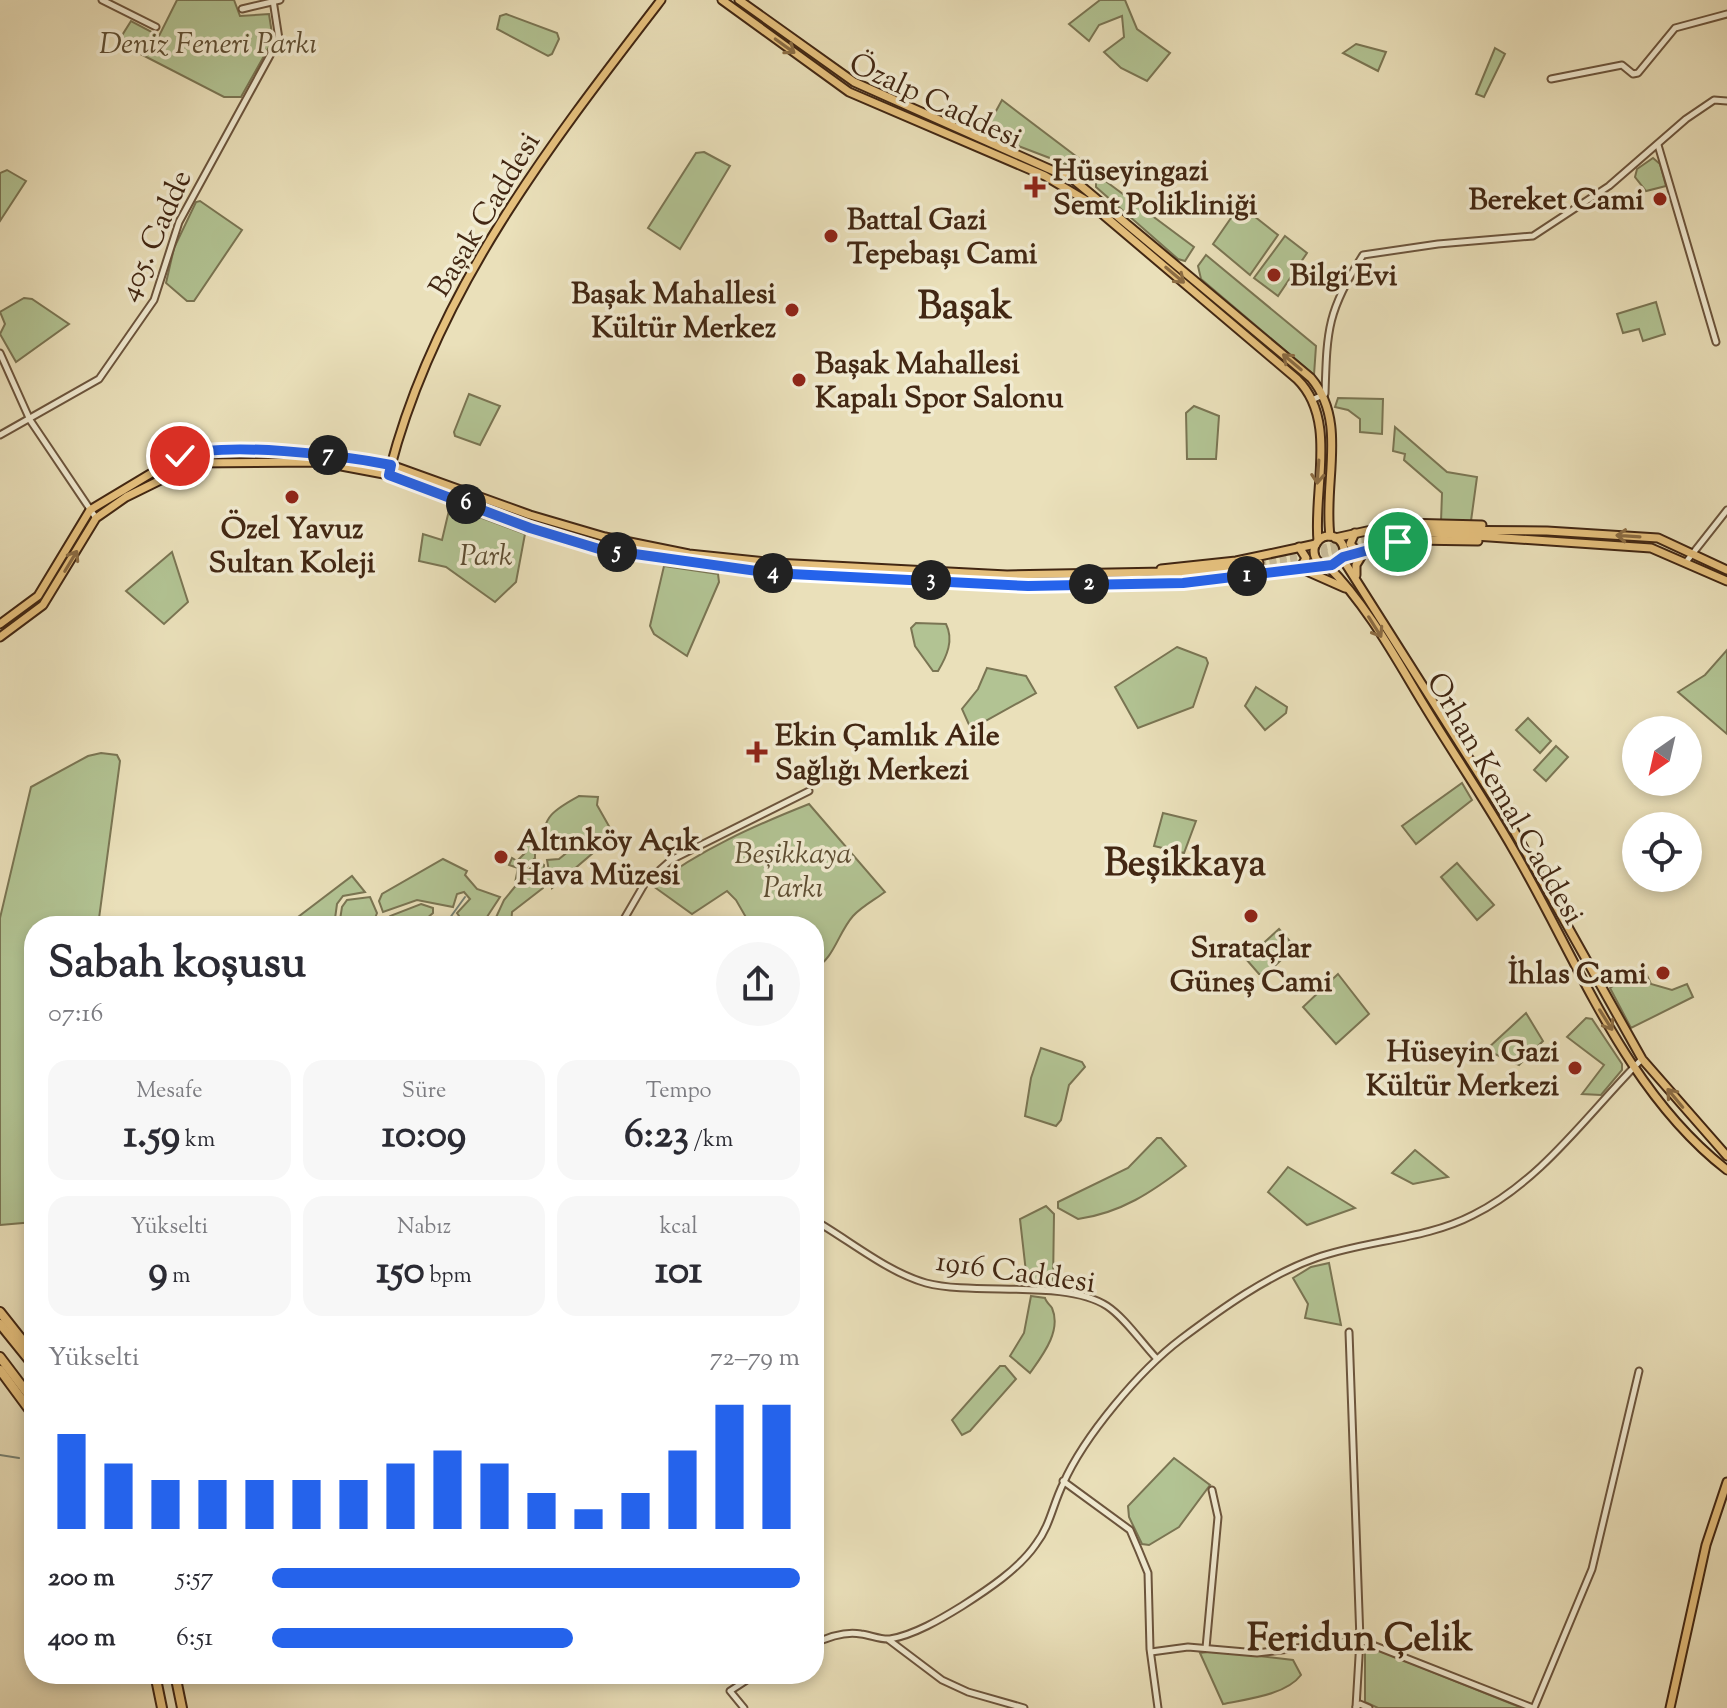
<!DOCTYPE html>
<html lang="tr">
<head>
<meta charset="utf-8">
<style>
  body { margin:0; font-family:"Sorts Mill Goudy",serif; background:#f7f7f7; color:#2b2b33; height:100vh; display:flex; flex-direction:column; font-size:30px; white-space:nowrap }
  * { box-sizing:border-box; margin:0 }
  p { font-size:26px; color:#7c7c81 }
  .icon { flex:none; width:44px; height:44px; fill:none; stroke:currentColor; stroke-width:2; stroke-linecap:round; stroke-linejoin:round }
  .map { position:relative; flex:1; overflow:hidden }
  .drawer { position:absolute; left:24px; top:916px; width:800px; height:768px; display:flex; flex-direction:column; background:#fff; border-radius:32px; box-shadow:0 4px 12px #0003 }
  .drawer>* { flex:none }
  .needle { width:52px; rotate:214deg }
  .tools { position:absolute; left:1622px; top:716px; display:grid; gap:16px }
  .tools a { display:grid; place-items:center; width:80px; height:80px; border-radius:50%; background:#fff; box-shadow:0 4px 12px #0003; font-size:40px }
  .pin { position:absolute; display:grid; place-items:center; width:68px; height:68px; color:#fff; margin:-34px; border:4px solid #fff; border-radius:50%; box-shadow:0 2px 8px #0007 }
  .km { position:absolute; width:40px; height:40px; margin:-20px; border-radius:50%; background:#222; color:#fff; font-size:22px; line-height:40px; text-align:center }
  .round { display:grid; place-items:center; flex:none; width:84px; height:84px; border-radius:42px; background:#f7f7f7 }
  .head { display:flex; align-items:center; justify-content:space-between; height:136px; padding:0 24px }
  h1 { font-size:44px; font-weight:700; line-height:60px }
  .metrics { display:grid; grid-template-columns:repeat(3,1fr); gap:12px; height:136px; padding:8px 24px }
  .metrics div { display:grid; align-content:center; border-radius:20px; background:#f7f7f7; text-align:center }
  .metrics b { font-size:40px; font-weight:700 }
  .metrics small { font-size:22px; font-weight:400 }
  .metrics p { font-size:22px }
  .chart { height:224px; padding:16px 24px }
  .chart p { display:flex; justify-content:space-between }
  .chart svg { width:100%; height:144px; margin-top:8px; stroke:#2563eb; stroke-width:6 }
  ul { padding:0 24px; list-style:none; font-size:26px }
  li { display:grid; grid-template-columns:128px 96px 1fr; align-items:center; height:60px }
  li i { height:20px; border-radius:10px; background:#2563eb }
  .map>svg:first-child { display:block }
</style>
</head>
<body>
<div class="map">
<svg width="1727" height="1708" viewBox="0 0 1727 1708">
  <rect width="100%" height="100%" fill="#eae0ba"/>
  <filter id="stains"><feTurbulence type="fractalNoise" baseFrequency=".0025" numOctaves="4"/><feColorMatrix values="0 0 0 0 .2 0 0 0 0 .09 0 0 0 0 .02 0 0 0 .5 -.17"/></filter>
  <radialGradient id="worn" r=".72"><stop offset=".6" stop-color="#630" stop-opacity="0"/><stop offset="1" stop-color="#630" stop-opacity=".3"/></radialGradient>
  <!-- green -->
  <g fill="#b2c393" stroke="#7a7553" stroke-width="2">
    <polygon points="177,0 234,0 240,16 269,14 273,40 241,97 224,97 123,45 121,37 131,21 159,36"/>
    <polygon points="1100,0 1125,0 1137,29 1170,53 1147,81 1121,68 1104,52 1124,37 1122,16 1099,25 1089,41 1069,24"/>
    <polygon points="506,14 557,33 559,39 552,54 548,56 497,29 500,16"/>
    <polygon points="1356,44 1386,52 1378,71 1343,53"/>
    <polygon points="1495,48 1505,54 1484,97 1476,94"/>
    <polygon points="1002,100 1081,160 1081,164 1076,168 984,133"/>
    <polygon points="704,152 730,166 680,249 648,228 696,153"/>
    <polygon points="1653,158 1660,164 1666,186 1646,191 1635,177 1637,169"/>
    <polygon points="7,170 26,181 0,221 0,173"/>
    <polygon points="1096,174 1194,247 1185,261 1178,259 1096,187"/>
    <polygon points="200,201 242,230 194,301 187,301 166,283 174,248 196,202"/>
    <polygon points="1240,205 1278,235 1250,275 1213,244"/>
    <polygon points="1285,236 1307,253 1278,296 1254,278"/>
    <polygon points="1206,255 1316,346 1314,375 1201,279 1198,266"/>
    <polygon points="24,298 32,299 69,324 16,362 0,334 5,324 0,312"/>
    <polygon points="1656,302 1665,334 1643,341 1639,329 1623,333 1617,314"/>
    <polygon points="469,394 500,406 480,445 455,436 454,432"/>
    <polygon points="1338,398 1383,399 1382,434 1360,432 1360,419 1348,410 1335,407"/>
    <polygon points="1194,406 1219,416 1216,459 1187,459 1186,413"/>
    <polygon points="1395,427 1447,472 1477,477 1471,521 1441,522 1442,493 1404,460 1405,454 1393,451"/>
    <polygon points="450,506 525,534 516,582 495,602 446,567 419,561 423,534 442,540"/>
    <polygon points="172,552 188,602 164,624 126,591"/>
    <polygon points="664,566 718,574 719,582 687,656 654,634 650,626"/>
    <path d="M916,623L946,624C954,640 947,656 938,671H933L915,646L911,628Z"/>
    <polygon points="1177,647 1206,658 1208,663 1193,707 1138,728 1115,687"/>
    <polygon points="1727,650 1727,734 1678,692 1705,675"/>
    <polygon points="987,668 1026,676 1036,693 971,729 962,709 978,689"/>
    <polygon points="1256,687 1287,707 1286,713 1265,730 1245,706"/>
    <polygon points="1528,718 1551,741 1540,753 1516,730"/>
    <polygon points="1556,746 1568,757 1546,781 1534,770"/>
    <polygon points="101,753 117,755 120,761 98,926 34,926 34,1222 0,1225 0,918 31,787 88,756"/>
    <polygon points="1462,783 1472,800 1416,844 1402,826"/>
    <path d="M579,796L598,797L597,805L614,835L552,888L547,860L559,859L570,850L564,849L561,839L544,845C540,817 557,808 579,796Z"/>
    <path d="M809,804L885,892C874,900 861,907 853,916C838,933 834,959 814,969V926H751L736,900L727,891L692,914L653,886C699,850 756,825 809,804Z"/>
    <polygon points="1163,813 1196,821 1184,853 1154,846"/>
    <polygon points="535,842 535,858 516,878 518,868 509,865 512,858 517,861 525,853 522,847"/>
    <polygon points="443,859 467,871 465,875 477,889 500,897 481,926 466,926 457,913 470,899 464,892 457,894 453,907 417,900 383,912 379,901 382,894"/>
    <polygon points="537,860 544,865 543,888 512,912 511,926 492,926 504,900"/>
    <polygon points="1457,863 1494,905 1477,920 1441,877"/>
    <polygon points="352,876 365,892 343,896 337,904 334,926 298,926 298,917"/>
    <polygon points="370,897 377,913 372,926 339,926 342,907 347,900"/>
    <polygon points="421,904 433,908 433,913 418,926 380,926 390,916"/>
    <polygon points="1279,929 1295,947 1266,974 1259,974 1246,959"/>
    <polygon points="1643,967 1651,984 1672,990 1687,984 1693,997 1631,1028 1610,988"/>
    <polygon points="1338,974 1369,1014 1336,1044 1303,1007"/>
    <polygon points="1526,1013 1543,1041 1519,1065 1486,1050"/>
    <polygon points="1586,1018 1592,1019 1622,1064 1622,1070 1601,1095 1582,1094 1604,1065 1567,1037"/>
    <polygon points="1041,1048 1082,1062 1085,1067 1069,1085 1061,1120 1056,1126 1025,1116 1031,1078"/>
    <path d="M1157,1138H1161L1186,1166C1152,1192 1121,1213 1078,1219L1058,1208V1202L1128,1168Z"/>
    <polygon points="1415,1150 1448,1177 1413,1184 1392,1173"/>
    <polygon points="1288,1167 1355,1208 1307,1225 1268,1192"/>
    <polygon points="1046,1206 1054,1214 1053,1285 1031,1285 1027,1281 1020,1219"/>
    <polygon points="1329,1263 1341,1325 1305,1318 1308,1304 1293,1278 1311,1267"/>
    <path d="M1031,1296L1045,1298C1046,1302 1050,1305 1052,1308C1062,1331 1042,1356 1030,1373L1010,1356L1024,1333Z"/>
    <polygon points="1000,1366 1005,1366 1016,1379 970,1431 962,1435 952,1420"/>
    <polygon points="1174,1458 1210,1485 1179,1527 1149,1545 1142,1544 1129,1517 1128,1506"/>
    <polygon points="1368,1646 1522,1708 1378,1708 1365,1702 1365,1650"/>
    <path d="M1215,1651L1293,1660L1301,1675C1286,1695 1247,1699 1223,1704L1200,1653Z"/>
  </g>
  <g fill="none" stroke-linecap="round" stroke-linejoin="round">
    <!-- stream -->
    <g stroke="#768173" stroke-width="2">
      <polyline points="444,926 465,897"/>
      <polyline points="0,1455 19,1458"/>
    </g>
    <!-- major-tunnel -->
    <g stroke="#c8bb99" stroke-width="7" stroke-dasharray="7 3.5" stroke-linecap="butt">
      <polyline points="1259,563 1399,530"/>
      <polyline points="1260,569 1399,536"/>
    </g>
    <!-- minor casing -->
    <g stroke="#6c553d" stroke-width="9">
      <g id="minor">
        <polyline points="102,0 156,27"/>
        <polyline points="242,9 280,0"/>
        <polyline points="1551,79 1622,65 1633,74 1638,73 1675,28 1727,14"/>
        <polyline points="1658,145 1716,342"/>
        <polyline points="0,353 30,420 96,518"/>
        <path d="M1314,399L1325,394C1327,330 1327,311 1363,255L1438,244L1533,236L1609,186L1686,119L1714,100L1727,101"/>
        <polyline points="0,435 99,379 154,300 179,222 279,39 273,0"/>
        <polyline points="1686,562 1727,510"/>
        <polyline points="620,926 645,883 671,860 809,791"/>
        <path d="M814,1220C849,1240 887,1272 926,1283C975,1296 1066,1279 1107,1306C1125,1318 1141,1342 1157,1359"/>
        <polyline points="1349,1332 1360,1640 1356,1707"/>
        <polyline points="1063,1481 1130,1530 1139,1551 1148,1573 1150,1649 1158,1708"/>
        <polyline points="889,1640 942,1680 968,1692 1024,1708"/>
        <path d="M814,1644C828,1637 845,1631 861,1634C870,1635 881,1640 890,1639C914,1635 941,1619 962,1606C987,1590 1019,1569 1036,1544C1050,1526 1053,1504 1063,1484C1084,1436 1140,1370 1181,1339C1221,1309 1268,1275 1316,1258C1366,1240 1425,1240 1473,1215C1542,1181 1589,1112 1642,1059"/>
        <polyline points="1206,1648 1218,1517 1212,1490"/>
        <polyline points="1151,1652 1188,1647 1257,1653 1360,1640 1533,1708"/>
        <polyline points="1356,1707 1360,1704 1369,1708"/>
        <polyline points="744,1708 730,1691 756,1674"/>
        <polyline points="1534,1708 1592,1569 1639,1371"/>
      </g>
    </g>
    <!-- major casing -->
    <g stroke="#422713" stroke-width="11">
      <g id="major">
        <path d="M722,0L849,92L1045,176L1087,201L1297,379C1338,419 1313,489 1318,541"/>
        <path d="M739,0L854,82L1074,180L1311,378C1348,422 1323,481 1330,536"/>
        <path d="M390,469C436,291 551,143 661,0"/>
        <polyline points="1399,530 1547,531 1658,538 1727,570"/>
        <polyline points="1355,533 1350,544 1359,553"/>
        <polyline points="1399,536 1431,533 1651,548 1727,581"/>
        <circle cx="1329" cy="551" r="15"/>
        <polyline points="1335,538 1403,523 1482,525"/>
        <polyline points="1299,547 1306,558 1301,567"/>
        <polyline points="1343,557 1412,540 1478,541"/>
        <polyline points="1342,558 1508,820 1642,1059 1727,1156"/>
        <path d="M1327,565C1367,605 1395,657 1424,705C1453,753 1485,800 1513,849C1577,958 1624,1090 1727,1170"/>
        <polyline points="1161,569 1236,561 1316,544"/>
        <polyline points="1302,569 1345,588"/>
        <polyline points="1356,575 1356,565 1364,552"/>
        <polyline points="1163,583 1220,580 1323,564"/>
        <polyline points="0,624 38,596 90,510 180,456 205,450 343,455 391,465 530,515 605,537 689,554 775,563 1007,575 1165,572 1259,563"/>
        <polyline points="0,637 43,605 96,518 126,497 195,463 320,462 389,475 530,528 599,549 771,573 1028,586 1099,584 1260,569"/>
        <polyline points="1670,1708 1706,1545 1727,1482"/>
      </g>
    </g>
    <!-- highway casing -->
    <g stroke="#422713" stroke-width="12">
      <g id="highway">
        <polyline points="0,1312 34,1355"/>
        <polyline points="0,1324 34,1366"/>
        <polyline points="0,1357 34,1402"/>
        <polyline points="0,1370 34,1416"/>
        <polyline points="155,1674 162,1708"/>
        <polyline points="175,1674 182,1708"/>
      </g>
    </g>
    <!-- minor -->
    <use href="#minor" stroke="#f1ebd2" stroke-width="5"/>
    <!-- major -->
    <use href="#major" stroke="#e5c07d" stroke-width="7"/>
    <!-- highway -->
    <use href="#highway" stroke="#e5c07d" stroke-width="8"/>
  </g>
  <!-- one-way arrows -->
  <defs><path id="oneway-shaft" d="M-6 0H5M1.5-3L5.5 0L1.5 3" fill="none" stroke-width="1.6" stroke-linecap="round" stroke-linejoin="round" transform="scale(2)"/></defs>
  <g stroke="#8b6c43">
    <use href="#oneway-shaft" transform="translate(785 46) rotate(36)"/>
    <use href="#oneway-shaft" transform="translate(1175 275) rotate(40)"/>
    <use href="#oneway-shaft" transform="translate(1292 362) rotate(-140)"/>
    <use href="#oneway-shaft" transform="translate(1318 472) rotate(94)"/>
    <use href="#oneway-shaft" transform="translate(1628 536) rotate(-176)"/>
    <use href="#oneway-shaft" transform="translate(71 561) rotate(-59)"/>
    <use href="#oneway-shaft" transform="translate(1375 627) rotate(58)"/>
    <use href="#oneway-shaft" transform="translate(1606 1020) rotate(58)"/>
    <use href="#oneway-shaft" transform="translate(1675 1098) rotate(-130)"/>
  </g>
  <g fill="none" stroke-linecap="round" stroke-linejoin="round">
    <!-- route casing -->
    <g stroke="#fff" stroke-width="16">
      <path id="route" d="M180,456C228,441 340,455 391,465L389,475L530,528L599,549L771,573L1028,586L1183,583L1332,565L1343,557L1398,542"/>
    </g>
    <!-- route -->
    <use href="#route" stroke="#2563eb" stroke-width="10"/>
  </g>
  <!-- markers -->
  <g fill="#8f2418" stroke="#f1ebd2" stroke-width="3">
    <path d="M1031 175h8v8h8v8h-8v8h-8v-8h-8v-8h8z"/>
    <circle cx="1660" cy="199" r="8"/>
    <circle cx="831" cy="236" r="8"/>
    <circle cx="1274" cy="275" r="8"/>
    <circle cx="792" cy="310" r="8"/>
    <circle cx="799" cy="380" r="8"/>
    <circle cx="292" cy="497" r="8"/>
    <path d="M753 740h8v8h8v8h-8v8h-8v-8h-8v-8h8z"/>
    <circle cx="501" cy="857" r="8"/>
    <circle cx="1251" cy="916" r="8"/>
    <circle cx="1663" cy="973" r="8"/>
    <circle cx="1575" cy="1068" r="8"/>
  </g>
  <g text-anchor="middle" stroke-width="7" stroke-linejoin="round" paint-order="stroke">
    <!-- park labels -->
    <g font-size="30" font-style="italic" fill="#5e4e33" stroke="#f1ebd2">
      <text x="208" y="53">Deniz Feneri Parkı</text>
      <text x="486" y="565">Park</text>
      <text x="793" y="863">Beşikkaya<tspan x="793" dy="34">Parkı</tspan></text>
    </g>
    <!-- street labels -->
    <g font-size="30" fill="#422713" stroke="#f1ebd2">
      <text transform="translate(936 100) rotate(25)" y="10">Özalp Caddesi</text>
      <text transform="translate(484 214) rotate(-59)" y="10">Başak Caddesi</text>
      <text transform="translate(154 235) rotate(-66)" y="10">405. Cadde</text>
      <text transform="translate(1506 798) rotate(60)" y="10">Orhan Kemal Caddesi</text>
      <text transform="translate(1016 1271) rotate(8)" y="10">1916 Caddesi</text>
    </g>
    <!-- poi labels -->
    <g font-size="30" font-weight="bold" fill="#422713" stroke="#f1ebd2" text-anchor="start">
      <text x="1053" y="180">Hüseyingazi<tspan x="1053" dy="34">Semt Polikliniği</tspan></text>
      <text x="1644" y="209" text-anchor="end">Bereket Cami</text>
      <text x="847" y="229">Battal Gazi<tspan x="847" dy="34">Tepebaşı Cami</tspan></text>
      <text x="1290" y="285">Bilgi Evi</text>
      <text x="776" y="303" text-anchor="end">Başak Mahallesi<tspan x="776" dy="34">Kültür Merkez</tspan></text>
      <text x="815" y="373">Başak Mahallesi<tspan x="815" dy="34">Kapalı Spor Salonu</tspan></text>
      <text x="292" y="538" text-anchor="middle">Özel Yavuz<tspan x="292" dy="34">Sultan Koleji</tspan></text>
      <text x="775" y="745">Ekin Çamlık Aile<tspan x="775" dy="34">Sağlığı Merkezi</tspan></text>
      <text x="517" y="850">Altınköy Açık<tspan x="517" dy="34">Hava Müzesi</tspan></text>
      <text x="1251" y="957" text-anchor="middle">Sırataçlar<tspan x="1251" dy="34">Güneş Cami</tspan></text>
      <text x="1647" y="983" text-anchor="end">İhlas Cami</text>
      <text x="1559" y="1061" text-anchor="end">Hüseyin Gazi<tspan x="1559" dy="34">Kültür Merkezi</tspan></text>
    </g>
    <!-- district labels -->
    <g font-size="38" font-weight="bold" fill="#422713" stroke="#f1ebd2">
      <text x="965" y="318">Başak</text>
      <text x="1185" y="875">Beşikkaya</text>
      <text x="1360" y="1650">Feridun Çelik</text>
    </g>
  </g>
  <rect width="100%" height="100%" filter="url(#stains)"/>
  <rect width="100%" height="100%" fill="url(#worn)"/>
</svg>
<div class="tools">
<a><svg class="needle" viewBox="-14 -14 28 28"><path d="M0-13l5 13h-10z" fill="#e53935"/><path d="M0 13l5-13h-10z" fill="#7c7c81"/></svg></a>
<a><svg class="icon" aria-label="locate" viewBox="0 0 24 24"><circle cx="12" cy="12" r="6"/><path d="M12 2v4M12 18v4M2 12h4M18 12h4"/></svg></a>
</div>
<div class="pin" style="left:1398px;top:542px;background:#1e9e55"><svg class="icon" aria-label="arrive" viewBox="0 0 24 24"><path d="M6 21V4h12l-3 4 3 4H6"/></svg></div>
<div class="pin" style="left:180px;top:456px;background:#d93025"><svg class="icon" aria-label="check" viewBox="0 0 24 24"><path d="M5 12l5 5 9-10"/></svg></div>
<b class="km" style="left:1247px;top:576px">1</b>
<b class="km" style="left:1089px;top:584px">2</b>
<b class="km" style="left:931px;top:580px">3</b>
<b class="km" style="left:773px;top:573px">4</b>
<b class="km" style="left:617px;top:552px">5</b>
<b class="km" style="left:466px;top:504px">6</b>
<b class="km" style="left:328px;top:455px">7</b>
<section class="drawer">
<div class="head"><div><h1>Sabah koşusu</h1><p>07:16</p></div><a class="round"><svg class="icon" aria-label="share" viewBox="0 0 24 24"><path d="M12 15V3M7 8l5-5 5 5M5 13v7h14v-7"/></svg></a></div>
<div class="metrics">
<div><p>Mesafe</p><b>1.59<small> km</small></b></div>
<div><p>Süre</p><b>10:09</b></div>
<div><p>Tempo</p><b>6:23<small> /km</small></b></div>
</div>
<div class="metrics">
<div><p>Yükselti</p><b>9<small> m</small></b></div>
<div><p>Nabız</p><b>150<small> bpm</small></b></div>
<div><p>kcal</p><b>101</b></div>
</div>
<div class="chart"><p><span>Yükselti</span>72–79 m</p>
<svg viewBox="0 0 160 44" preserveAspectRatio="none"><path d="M5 44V15M15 44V24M25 44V29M35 44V29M45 44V29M55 44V29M65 44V29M75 44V24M85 44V20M95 44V24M105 44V33M115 44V38M125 44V33M135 44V20M145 44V6M155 44V6"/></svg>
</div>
<ul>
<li><b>200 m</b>5:57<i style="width:100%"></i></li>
<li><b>400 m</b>6:51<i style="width:57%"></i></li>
</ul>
</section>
</div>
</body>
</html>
